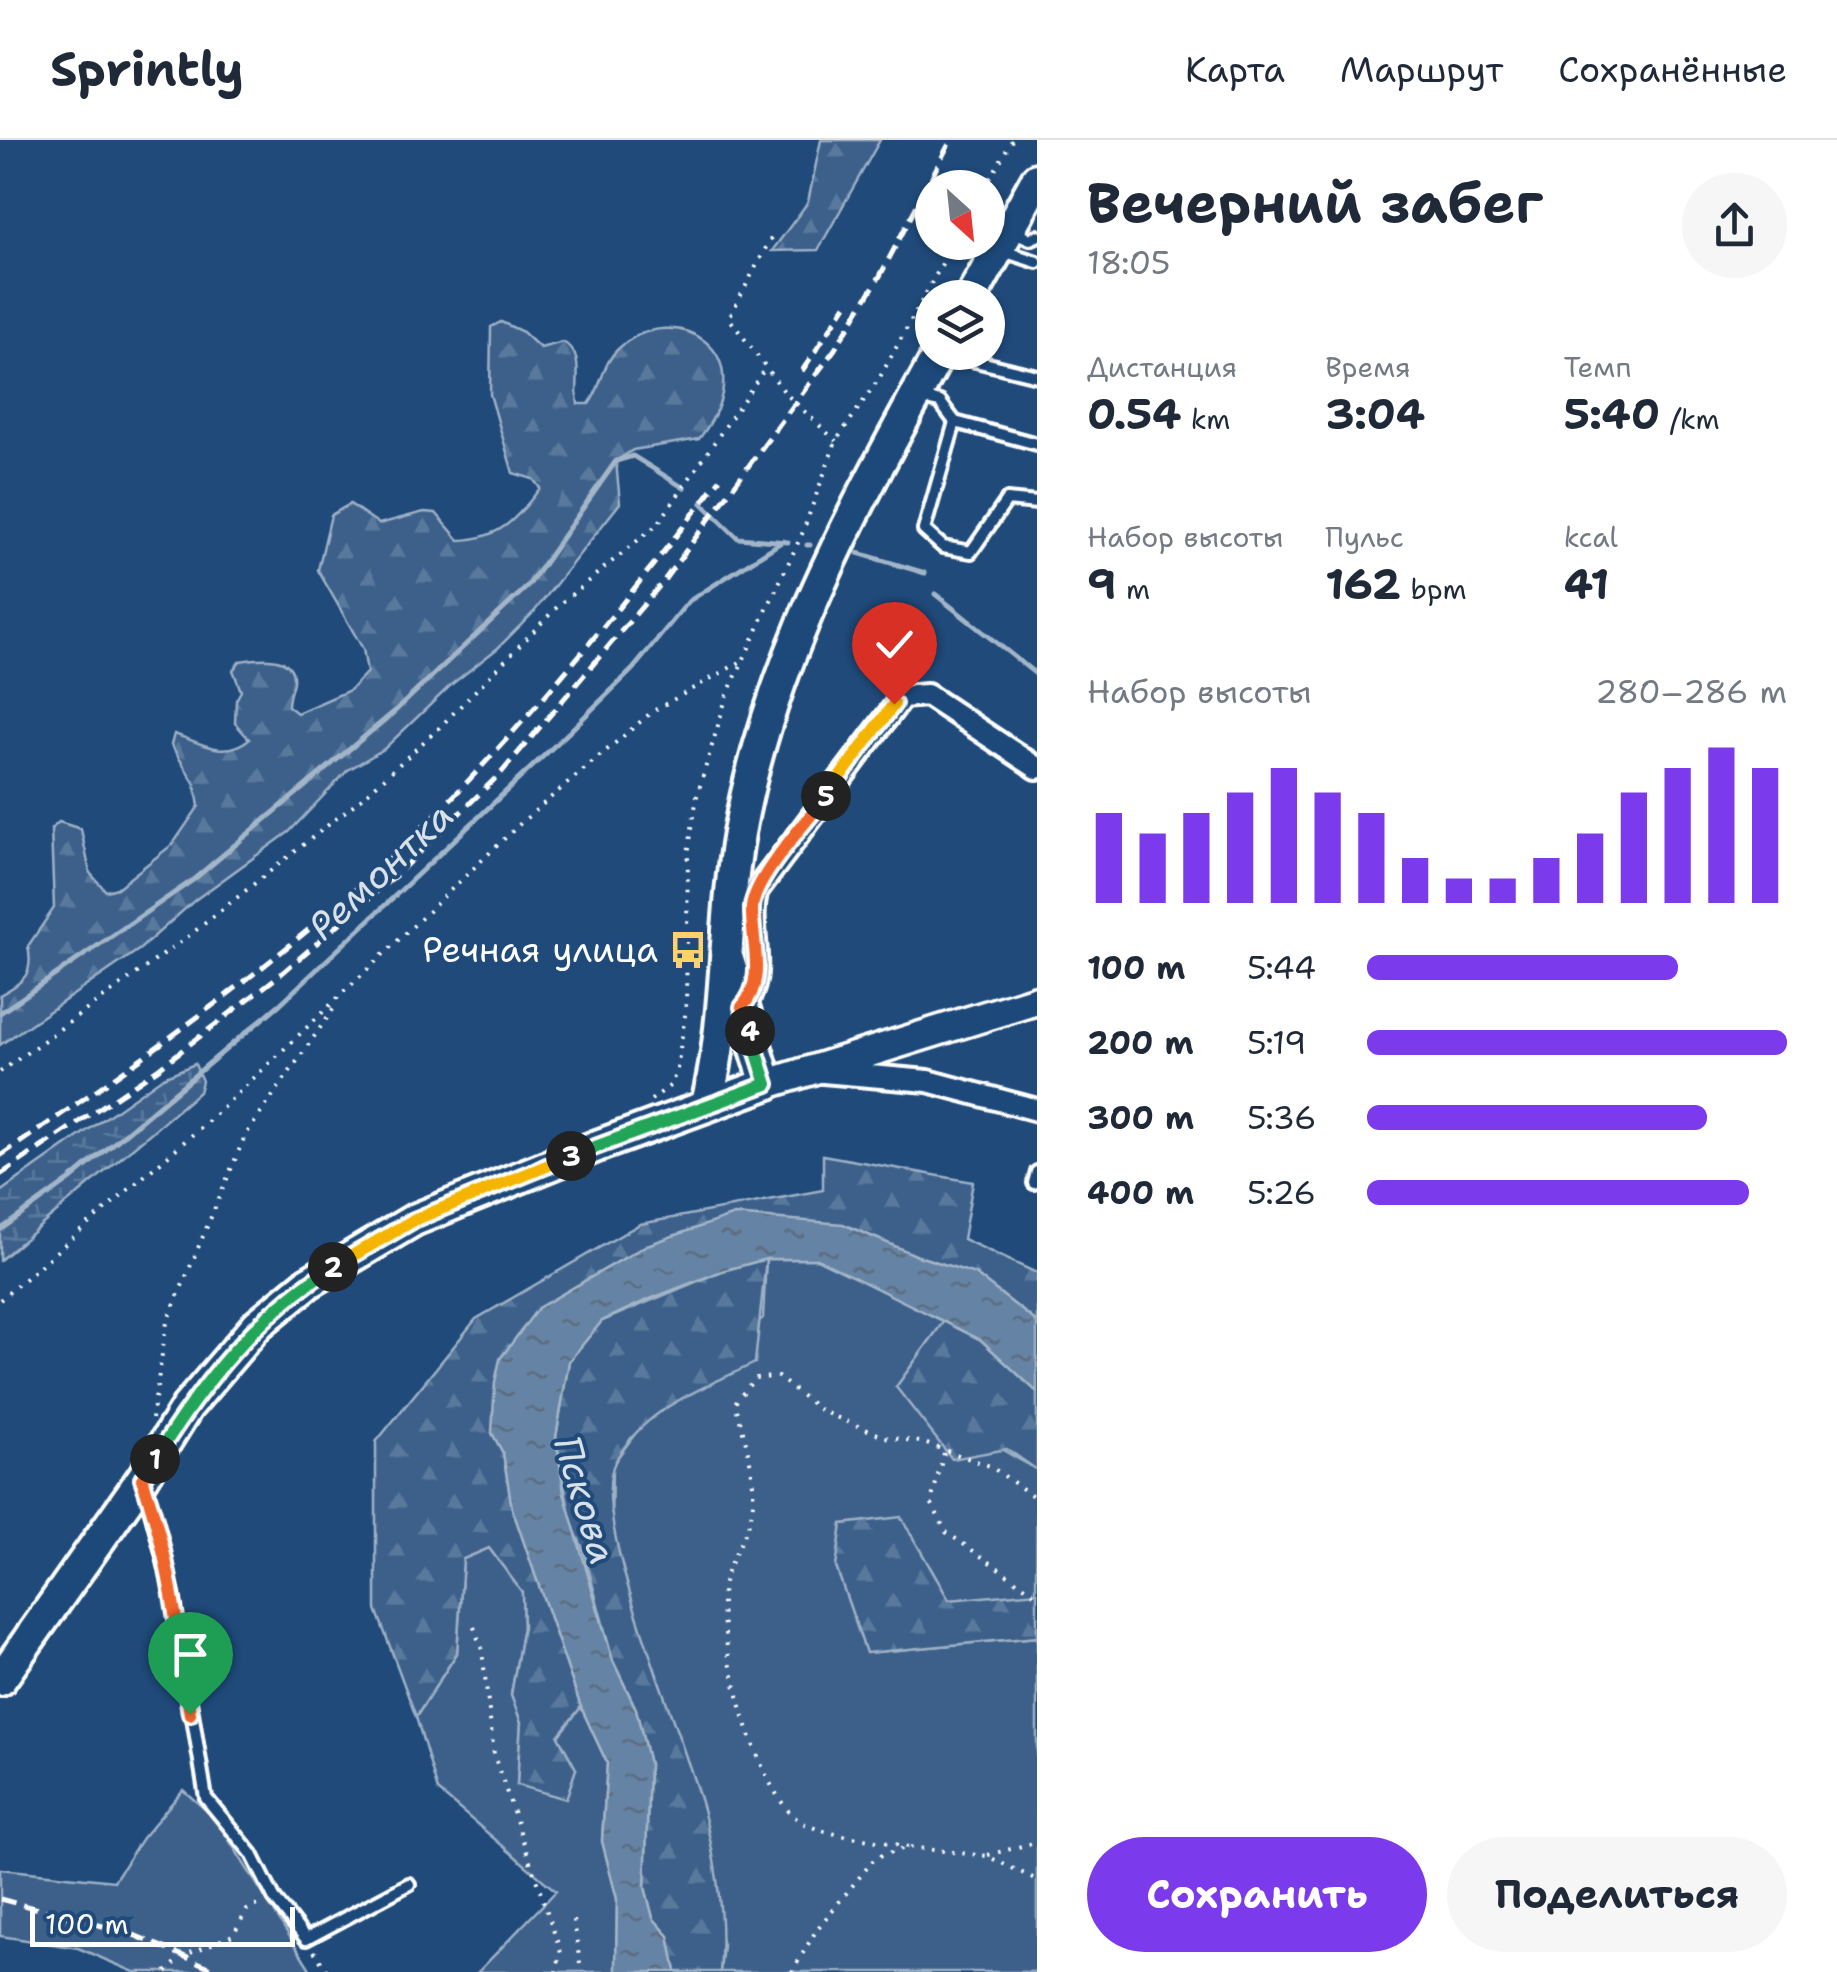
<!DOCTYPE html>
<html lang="ru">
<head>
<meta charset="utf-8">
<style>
  body { margin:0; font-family:"Shantell Sans",sans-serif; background:#f6f6f7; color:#1f2937; height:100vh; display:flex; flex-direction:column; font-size:38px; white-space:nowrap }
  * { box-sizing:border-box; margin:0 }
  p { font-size:32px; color:#747a83 }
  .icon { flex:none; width:55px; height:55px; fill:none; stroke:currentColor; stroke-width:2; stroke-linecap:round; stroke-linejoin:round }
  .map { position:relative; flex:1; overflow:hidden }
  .details { display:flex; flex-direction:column; background:#fff; width:800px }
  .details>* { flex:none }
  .needle { width:65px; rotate:153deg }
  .controls { position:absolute; left:915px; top:30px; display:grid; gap:20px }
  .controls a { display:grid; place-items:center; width:90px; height:90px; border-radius:50%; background:#fff; box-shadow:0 2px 8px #0004; font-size:50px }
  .scale { position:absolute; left:30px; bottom:25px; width:265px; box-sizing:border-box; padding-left:10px; border:5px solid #fff; border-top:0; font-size:28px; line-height:35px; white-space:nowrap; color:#fff; -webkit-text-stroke:8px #1f4a7a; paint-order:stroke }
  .pin { position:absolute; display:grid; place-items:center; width:85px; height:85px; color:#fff; margin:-102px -42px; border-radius:50% 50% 50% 0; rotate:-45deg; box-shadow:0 0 10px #0007 }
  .pin .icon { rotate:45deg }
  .km { position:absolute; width:50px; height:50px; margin:-25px; border-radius:50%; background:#222; color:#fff; font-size:28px; line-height:50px; text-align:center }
  .round { display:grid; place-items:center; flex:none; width:105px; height:105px; border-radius:52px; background:#f6f6f7 }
  .head { display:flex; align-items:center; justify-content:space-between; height:170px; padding:0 50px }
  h1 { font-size:55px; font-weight:700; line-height:75px }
  .figures { display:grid; grid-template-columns:repeat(3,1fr); gap:15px; height:170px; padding:10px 50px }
  .figures div { display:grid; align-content:center }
  .figures b { font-size:42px; font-weight:700 }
  .figures small { font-size:28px; font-weight:400 }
  .figures p { font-size:28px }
  .chart { height:280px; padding:20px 50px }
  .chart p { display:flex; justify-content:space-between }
  .chart svg { width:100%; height:180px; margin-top:10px; stroke:#7c3aed; stroke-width:6 }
  .button { display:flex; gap:20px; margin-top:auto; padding:20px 50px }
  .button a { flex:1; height:115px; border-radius:60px; background:#7c3aed; color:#fff; font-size:40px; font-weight:700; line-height:115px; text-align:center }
  .button a+a { background:#f6f6f7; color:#1f2937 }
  ul { padding:0 50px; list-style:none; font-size:32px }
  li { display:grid; grid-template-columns:160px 120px 1fr; align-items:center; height:75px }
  li i { height:25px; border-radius:12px; background:#7c3aed }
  header { display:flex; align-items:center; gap:60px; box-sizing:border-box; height:140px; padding:0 50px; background:#fff; border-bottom:2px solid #e0e1e3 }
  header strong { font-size:48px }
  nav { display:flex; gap:55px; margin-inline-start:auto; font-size:35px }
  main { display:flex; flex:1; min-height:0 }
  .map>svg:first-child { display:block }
</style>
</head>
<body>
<header>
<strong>Sprintly</strong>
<nav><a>Карта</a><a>Маршрут</a><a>Сохранённые</a></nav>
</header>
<main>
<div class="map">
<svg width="1037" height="1832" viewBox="0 0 1037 1832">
  <defs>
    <pattern id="forest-firs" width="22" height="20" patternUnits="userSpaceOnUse" patternTransform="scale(2.5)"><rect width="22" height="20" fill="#3c618b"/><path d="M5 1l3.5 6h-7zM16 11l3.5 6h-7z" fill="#59799c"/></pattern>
    <pattern id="wetland-marsh" width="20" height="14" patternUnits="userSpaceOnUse" patternTransform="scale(2.5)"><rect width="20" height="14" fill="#3c618b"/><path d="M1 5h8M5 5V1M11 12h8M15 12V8" fill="none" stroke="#59799c"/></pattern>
    <pattern id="water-ripples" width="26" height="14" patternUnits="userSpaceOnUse" patternTransform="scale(2.5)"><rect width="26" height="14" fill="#6583a4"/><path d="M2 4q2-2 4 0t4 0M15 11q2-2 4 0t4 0" fill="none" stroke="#5b6d81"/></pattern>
  </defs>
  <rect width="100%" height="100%" fill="#1f4a7a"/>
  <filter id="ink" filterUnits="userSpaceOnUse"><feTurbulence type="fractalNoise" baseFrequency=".01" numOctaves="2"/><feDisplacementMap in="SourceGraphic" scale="20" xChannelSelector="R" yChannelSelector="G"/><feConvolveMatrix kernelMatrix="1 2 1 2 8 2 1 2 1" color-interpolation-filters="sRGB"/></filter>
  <g filter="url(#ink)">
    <!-- green -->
    <g fill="#3c618b" stroke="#9eb0c5" stroke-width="2.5">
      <polygon points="766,1119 817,1119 944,1181 896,1247 1037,1330 1036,1454 949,1460 866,1513 1037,1497 1037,1832 720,1832 723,1805 611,1393 612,1325 649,1275 763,1178"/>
      <polygon points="489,1408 522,1452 523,1487 511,1555 521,1582 517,1645 576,1629 558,1596 581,1567 607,1623 602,1701 617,1759 616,1832 478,1832 556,1751 438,1651 416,1577 457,1513 463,1419"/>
      <polygon points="183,1650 216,1679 312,1832 134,1832 78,1808 0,1796 0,1729 114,1741 142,1698"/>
    </g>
    <!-- forest -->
    <g fill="url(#forest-firs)" stroke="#9eb0c5" stroke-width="2.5">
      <polygon points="821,0 880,0 818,110 772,111 808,62"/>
      <path d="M501,182L523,192L540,208L563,202C586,215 574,242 578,264H589C602,247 602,224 618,209C674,157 768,211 699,299L633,310L616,321L620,363L534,472L498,508L452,544L384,609L348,630L289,692L195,760L140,809L0,905V855C24,841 34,835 28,806L54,768L51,689L59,682L81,689L90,733L106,751L117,748L173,704L199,666L195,644L171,605L174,594C200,602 223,620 249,599L235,583L236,560L241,551L233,530L240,521C258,518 296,513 293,542C291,551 288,557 288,566L297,573L350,550L367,532L363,509L318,430L331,375L350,364L379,384L424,372L436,373L459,400C499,399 517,379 540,348L533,339L513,333L490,254L491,187Z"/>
      <polygon points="823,1015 973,1042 963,1099 1037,1133 1037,1182 975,1134 918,1116 647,1105 538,1168 492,1293 503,1313 512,1368 581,1567 558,1596 576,1629 566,1659 517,1645 521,1582 511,1555 523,1487 522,1452 489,1408 463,1419 457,1513 416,1577 376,1469 376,1302 476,1179 640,1084 823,1050"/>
      <path d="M766,1119L755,1223C702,1249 644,1267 615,1322C586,1378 687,1603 704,1673C716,1722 725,1782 720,1832H676L669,1796L653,1778L645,1747L649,1624L636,1569L613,1521L583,1409L571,1382L556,1297L569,1221L602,1181L722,1131Z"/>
      <polygon points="944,1181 981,1200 1037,1252 1037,1330 1007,1309 952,1319 896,1247"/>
      <polygon points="901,1377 949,1460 1037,1452 1037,1497 866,1513 836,1427 842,1384"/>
    </g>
    <!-- wetland -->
    <polygon fill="url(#wetland-marsh)" stroke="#9eb0c5" stroke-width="2.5" points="195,924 202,941 199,952 0,1120 0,1052 163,937"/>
    <!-- water -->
    <polygon fill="url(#water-ripples)" stroke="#a3b5c8" stroke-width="2.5" points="734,1075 843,1084 918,1116 975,1134 1037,1182 1037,1252 981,1200 817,1119 766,1119 722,1131 645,1161 602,1181 569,1221 556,1297 564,1353 613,1521 636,1569 649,1624 645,1747 653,1778 669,1796 676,1832 616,1832 617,1759 602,1701 607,1623 581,1567 512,1368 503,1313 492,1293 495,1242 500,1219 538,1168 647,1105"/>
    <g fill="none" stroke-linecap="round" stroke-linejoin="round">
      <!-- stream -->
      <g stroke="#a3b5c8" stroke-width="5">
        <polyline points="702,363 738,398 788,402"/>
        <polyline points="807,405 810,405"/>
        <polyline points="858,413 925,433"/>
        <polyline points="935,454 1037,535"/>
        <polyline points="0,873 193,740 394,572 528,446 616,321 633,316 684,348"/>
        <polyline points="0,1090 71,1039 280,864 569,592 633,529 689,461 783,401"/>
      </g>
      <!-- lane casing -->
      <g stroke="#fff" stroke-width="18">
        <g id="lane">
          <polyline points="1014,92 1030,99 1037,96"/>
          <polyline points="1003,111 1037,122"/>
          <polyline points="943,213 1037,236"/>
          <polyline points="922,258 940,262 955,282 1037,304"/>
          <polyline points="955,282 924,390 943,407 971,412 1007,360 1037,363"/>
          <polyline points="1034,1043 1037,1032"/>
          <polyline points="144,1345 172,1450 206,1658 252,1714 274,1758 306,1799 409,1744"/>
        </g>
      </g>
      <!-- street casing -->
      <g stroke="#fff" stroke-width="28">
        <g id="street">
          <path d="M742,867C771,836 745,787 757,750L902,557L927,555L1037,628"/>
          <polyline points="823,932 928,941 1037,970"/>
        </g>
      </g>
      <!-- secondary casing -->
      <g stroke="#fff" stroke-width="35">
        <polyline id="secondary" points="767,944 1037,860"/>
      </g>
      <!-- primary casing -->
      <g stroke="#fff" stroke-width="38">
        <g id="primary">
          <polyline points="971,158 1037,39"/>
          <path d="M707,964C729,875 723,783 739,693C770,519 856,365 940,212"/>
          <polyline points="0,1540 142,1339 187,1267 258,1184 308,1143 414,1080 597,1006 767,944 728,820"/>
        </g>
      </g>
      <!-- path -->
      <g stroke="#fff" stroke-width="4" stroke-dasharray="2.5 8" stroke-linecap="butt">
        <polyline points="985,48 1012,0"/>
        <polyline points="771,98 729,178 786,254 836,301"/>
        <polyline points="0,932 185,799 362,658 439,588 560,464 658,384 764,230"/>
        <polyline points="651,960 671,945 677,929 686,869 688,714 697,656 727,555 802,394 836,301 880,237 954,102"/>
        <polyline points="0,1160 213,977 523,681 653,571 742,521"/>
        <polyline points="152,1279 167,1182 245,996 334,868"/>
        <polyline points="944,1313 931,1362 946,1392 1037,1455"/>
        <polyline points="474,1487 482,1510 494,1615 561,1813 556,1832"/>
        <path d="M908,1707C876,1699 835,1698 805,1684C758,1662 722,1510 722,1461C721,1433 740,1408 749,1383C761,1347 745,1298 735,1263L755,1238L778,1237L821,1271L885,1297L921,1302L990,1326L1037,1359"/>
        <polyline points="988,1715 1037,1702"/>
        <polyline points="574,1780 581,1832"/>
        <polyline points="314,1811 328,1832"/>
        <polyline points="166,1832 183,1816 233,1795 247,1770 260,1764"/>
        <polyline points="792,1832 817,1789 876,1717 908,1707 987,1716 1037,1740"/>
      </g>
      <!-- lane -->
      <use href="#lane" stroke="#1f4a7a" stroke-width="10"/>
      <!-- street -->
      <use href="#street" stroke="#1f4a7a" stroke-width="20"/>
      <!-- secondary -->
      <use href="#secondary" stroke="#1f4a7a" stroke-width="28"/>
      <!-- primary -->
      <use href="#primary" stroke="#1f4a7a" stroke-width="30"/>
      <!-- rail -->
      <g stroke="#fff" stroke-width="5" stroke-dasharray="15 8" stroke-linecap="butt">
        <polyline points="802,231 846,165"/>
        <path d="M0,1016C172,900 342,778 483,625C567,534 645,437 720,339"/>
        <polyline points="0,1035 159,928 281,834 396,735 502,632 662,443 835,209 880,136 951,0"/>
        <polyline points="0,1759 129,1793 221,1832"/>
      </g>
    </g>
  </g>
  <g fill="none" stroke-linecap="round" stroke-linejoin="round" filter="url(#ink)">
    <!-- split-1 casing -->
    <g stroke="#fff" stroke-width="20">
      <path id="split-1" d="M155,1319L142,1339C170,1415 178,1494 190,1574"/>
    </g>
    <!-- split-2 casing -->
    <g stroke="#fff" stroke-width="20">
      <path id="split-2" d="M155,1319C202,1243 256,1175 333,1127"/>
    </g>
    <!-- split-3 casing -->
    <g stroke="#fff" stroke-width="20">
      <polyline id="split-3" points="333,1127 414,1080 571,1016"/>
    </g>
    <!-- split-4 casing -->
    <g stroke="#fff" stroke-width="20">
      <polyline id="split-4" points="571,1016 767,944 750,891"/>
    </g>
    <!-- split-5 casing -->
    <g stroke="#fff" stroke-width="20">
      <path id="split-5" d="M750,891L742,867C767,840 751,802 752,768C754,738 807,682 826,656"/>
    </g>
    <!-- split-6 casing -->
    <g stroke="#fff" stroke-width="20">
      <polyline id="split-6" points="826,656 894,564"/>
    </g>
    <!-- split-1 -->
    <use href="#split-1" stroke="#f0652b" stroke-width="12"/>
    <!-- split-2 -->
    <use href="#split-2" stroke="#22a559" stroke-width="12"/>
    <!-- split-3 -->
    <use href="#split-3" stroke="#f5b400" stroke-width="12"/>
    <!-- split-4 -->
    <use href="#split-4" stroke="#22a559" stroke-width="12"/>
    <!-- split-5 -->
    <use href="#split-5" stroke="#f0652b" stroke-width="12"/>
    <!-- split-6 -->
    <use href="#split-6" stroke="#f5b400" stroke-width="12"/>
  </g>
  <!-- icons -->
  <defs>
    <g id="bus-bare" transform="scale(3)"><path d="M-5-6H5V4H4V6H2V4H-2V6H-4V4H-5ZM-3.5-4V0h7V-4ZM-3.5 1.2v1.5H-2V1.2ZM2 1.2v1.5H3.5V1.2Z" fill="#ffd166" stroke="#1f4a7a" stroke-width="2.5" paint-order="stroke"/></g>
  </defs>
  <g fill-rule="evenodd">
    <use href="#bus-bare" x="688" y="810"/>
  </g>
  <g text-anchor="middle" stroke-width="8" stroke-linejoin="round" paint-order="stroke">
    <!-- poi labels -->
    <g font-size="35" fill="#fff" stroke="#1f4a7a" text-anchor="end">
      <text x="658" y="822">Речная улица</text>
    </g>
    <!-- water labels -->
    <g font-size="38" font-style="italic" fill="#d8e0e8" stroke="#1f4a7a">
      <text transform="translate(381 731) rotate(-43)" y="13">Ремонтка</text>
      <text transform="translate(585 1360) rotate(73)" y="13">Пскова</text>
    </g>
  </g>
</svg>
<div class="controls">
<a><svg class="needle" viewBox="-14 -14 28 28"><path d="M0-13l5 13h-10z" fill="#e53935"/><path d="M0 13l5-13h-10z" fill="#747a83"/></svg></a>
<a><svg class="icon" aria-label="layers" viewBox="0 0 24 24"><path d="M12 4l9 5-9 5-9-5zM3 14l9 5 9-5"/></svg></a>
</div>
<div class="scale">100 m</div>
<div class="pin" style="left:190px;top:1574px;background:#1e9e55"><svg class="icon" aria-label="arrive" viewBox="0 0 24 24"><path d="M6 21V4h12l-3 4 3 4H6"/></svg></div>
<div class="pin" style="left:894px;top:564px;background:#d93025"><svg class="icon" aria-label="check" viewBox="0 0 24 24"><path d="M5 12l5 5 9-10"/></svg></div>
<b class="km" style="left:155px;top:1319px">1</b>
<b class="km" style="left:333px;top:1127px">2</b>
<b class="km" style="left:571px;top:1016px">3</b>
<b class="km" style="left:750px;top:891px">4</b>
<b class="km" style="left:826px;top:656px">5</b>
</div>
<section class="details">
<div class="head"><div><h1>Вечерний забег</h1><p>18:05</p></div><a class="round"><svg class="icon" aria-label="share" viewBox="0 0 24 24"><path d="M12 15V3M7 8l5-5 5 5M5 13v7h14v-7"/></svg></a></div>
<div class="figures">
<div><p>Дистанция</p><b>0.54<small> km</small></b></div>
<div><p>Время</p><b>3:04</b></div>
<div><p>Темп</p><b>5:40<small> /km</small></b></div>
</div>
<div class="figures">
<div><p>Набор высоты</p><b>9<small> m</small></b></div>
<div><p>Пульс</p><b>162<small> bpm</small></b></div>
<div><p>kcal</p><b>41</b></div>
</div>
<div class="chart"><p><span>Набор высоты</span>280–286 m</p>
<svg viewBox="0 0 160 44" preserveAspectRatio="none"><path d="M5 44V22M15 44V27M25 44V22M35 44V17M45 44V11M55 44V17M65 44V22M75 44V33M85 44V38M95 44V38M105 44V33M115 44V27M125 44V17M135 44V11M145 44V6M155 44V11"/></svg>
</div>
<ul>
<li><b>100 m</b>5:44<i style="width:74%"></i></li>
<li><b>200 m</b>5:19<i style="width:100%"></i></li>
<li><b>300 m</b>5:36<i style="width:81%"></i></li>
<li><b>400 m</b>5:26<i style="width:91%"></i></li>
</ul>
<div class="button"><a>Сохранить</a><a>Поделиться</a></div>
</section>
</main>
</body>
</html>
